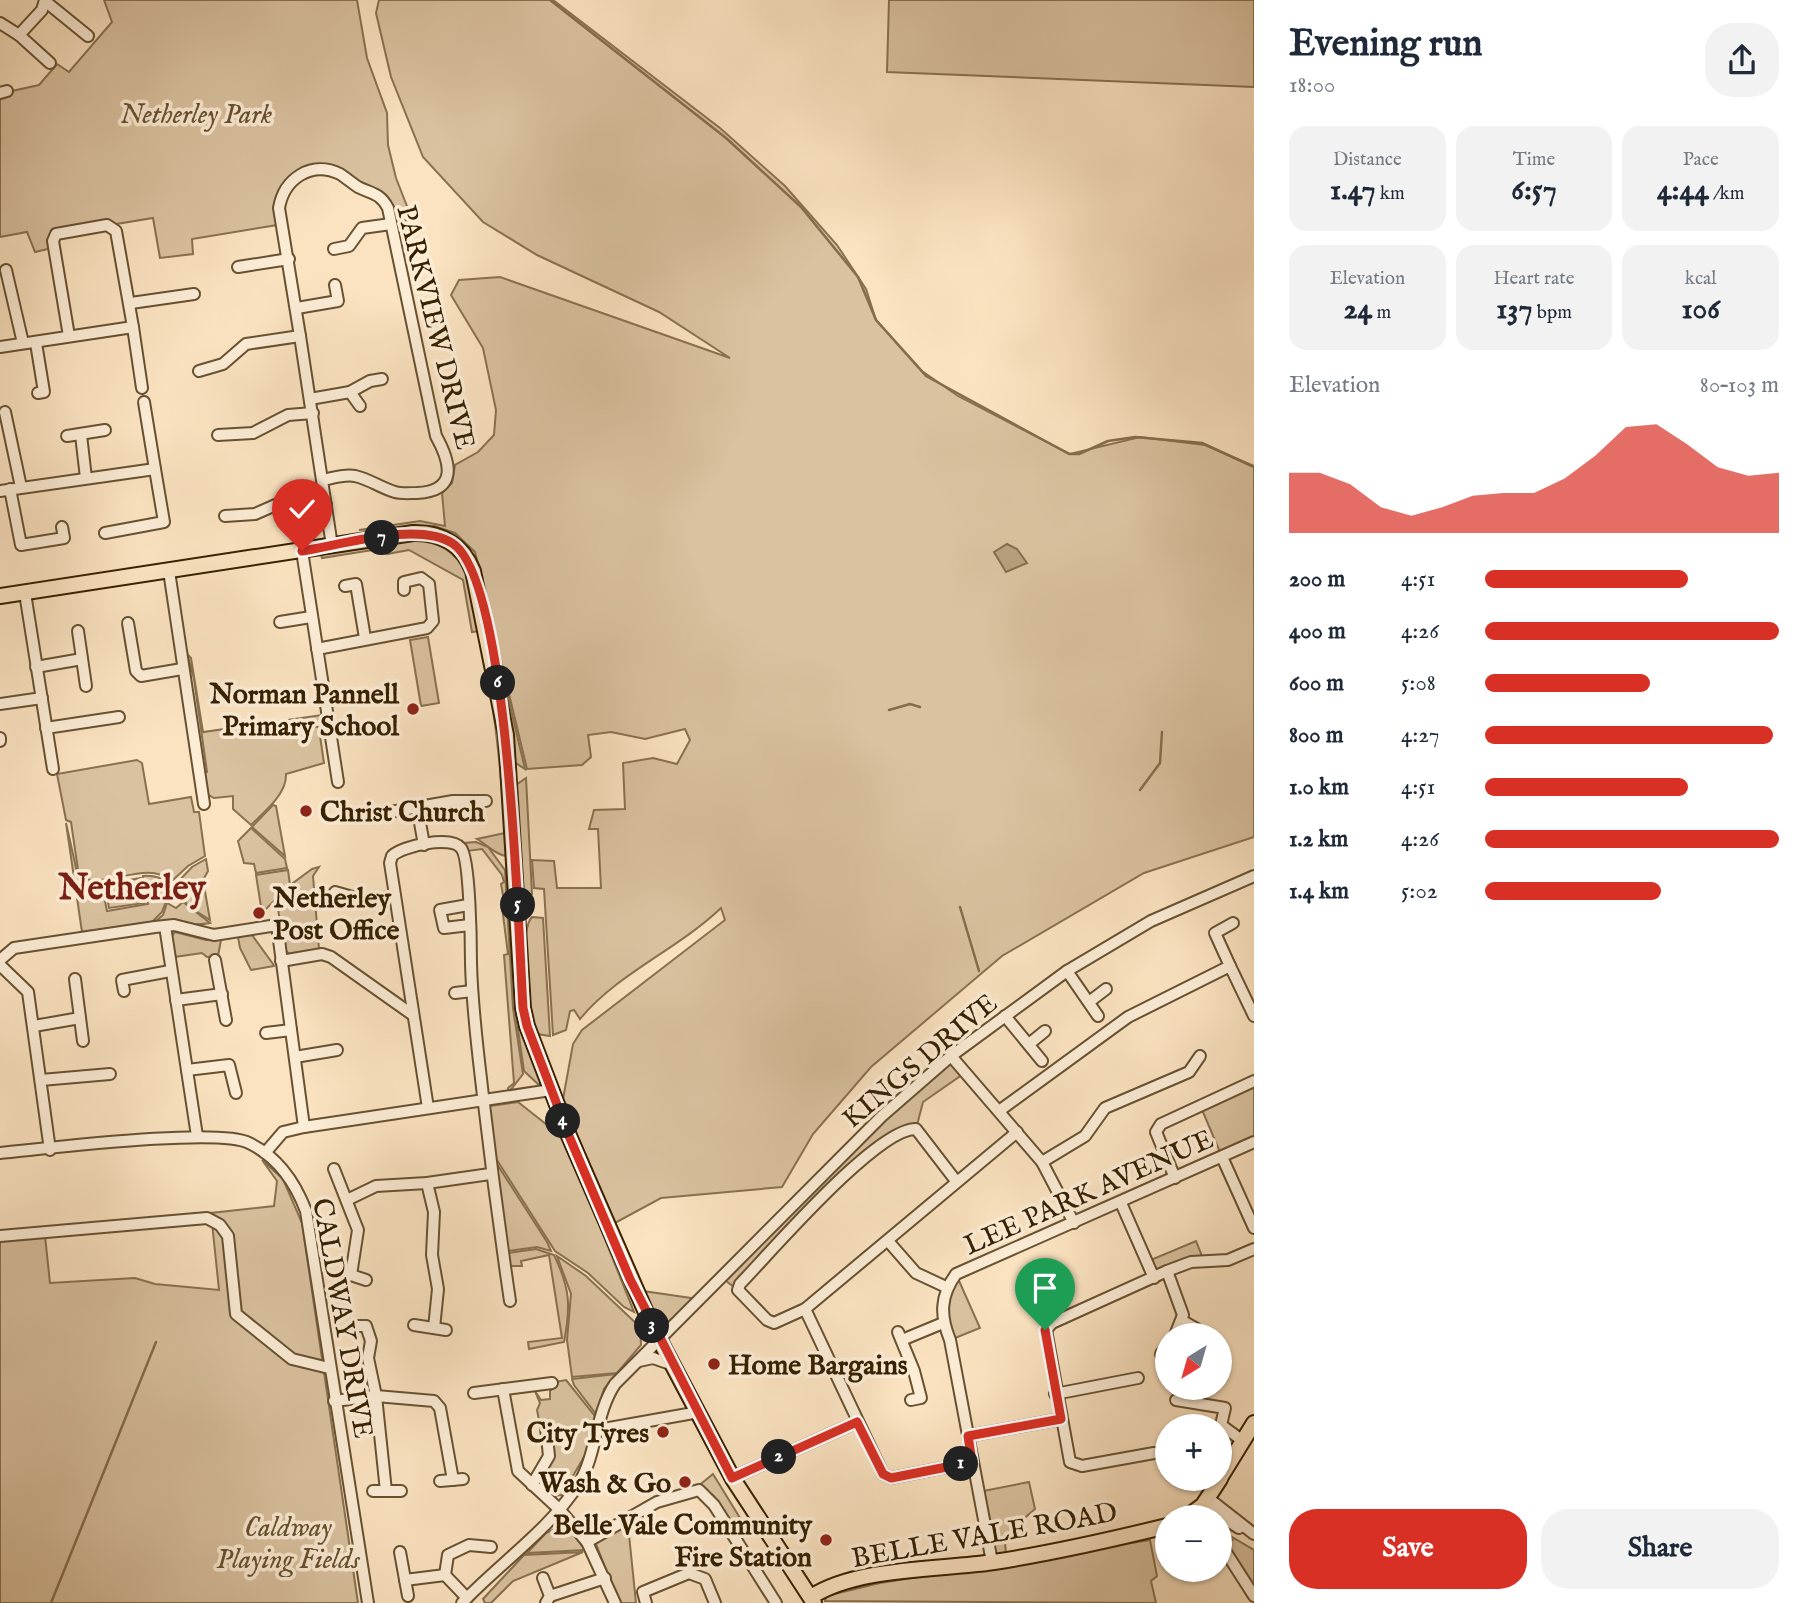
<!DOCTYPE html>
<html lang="en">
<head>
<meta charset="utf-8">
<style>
  body { margin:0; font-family:"IM FELL English",serif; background:#f2f2f3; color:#1f2937; height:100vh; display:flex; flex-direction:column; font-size:26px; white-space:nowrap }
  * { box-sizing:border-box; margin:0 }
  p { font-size:23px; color:#747a83 }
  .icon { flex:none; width:38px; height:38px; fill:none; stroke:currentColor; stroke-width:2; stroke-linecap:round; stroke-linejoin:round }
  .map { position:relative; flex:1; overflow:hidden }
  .sheet { display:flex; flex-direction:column; background:#fff; width:560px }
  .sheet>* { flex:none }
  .needle { width:46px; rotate:217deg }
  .fabs { position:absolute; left:1155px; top:1323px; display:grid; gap:14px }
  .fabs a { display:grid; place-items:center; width:77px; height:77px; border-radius:50%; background:#fff; box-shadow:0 2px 5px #0004; font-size:35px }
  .pin { position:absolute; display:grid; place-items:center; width:60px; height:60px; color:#fff; margin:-72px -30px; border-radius:50% 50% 50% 0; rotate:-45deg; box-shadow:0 0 7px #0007 }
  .pin .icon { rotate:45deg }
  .km { position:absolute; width:35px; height:35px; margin:-18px; border-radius:50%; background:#222; color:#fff; font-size:19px; line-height:35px; text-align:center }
  .round { display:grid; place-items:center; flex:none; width:74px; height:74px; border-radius:28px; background:#f2f2f3 }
  .summary { display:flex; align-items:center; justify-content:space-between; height:119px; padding:0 35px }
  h1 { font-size:38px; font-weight:700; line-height:52px }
  .stats { display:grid; grid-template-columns:repeat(3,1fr); gap:10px; height:119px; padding:7px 35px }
  .stats div { display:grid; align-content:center; border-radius:18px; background:#f2f2f3; text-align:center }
  .stats b { font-size:30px; font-weight:700 }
  .stats small { font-size:19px; font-weight:400 }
  .stats p { font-size:19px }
  .chart { height:196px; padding:14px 35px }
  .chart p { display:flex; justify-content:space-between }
  .chart svg { width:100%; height:126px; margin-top:7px; fill:#d93025; opacity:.7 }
  .button { display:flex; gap:14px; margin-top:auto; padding:14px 35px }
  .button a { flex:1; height:80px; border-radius:28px; background:#d93025; color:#fff; font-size:28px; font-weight:700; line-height:80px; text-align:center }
  .button a+a { background:#f2f2f3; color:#1f2937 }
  ul { padding:0 35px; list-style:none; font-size:23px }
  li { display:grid; grid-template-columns:112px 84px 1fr; align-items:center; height:52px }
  li i { height:18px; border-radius:9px; background:#d93025 }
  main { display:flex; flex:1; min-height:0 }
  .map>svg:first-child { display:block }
</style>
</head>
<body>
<main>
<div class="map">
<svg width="1254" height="1603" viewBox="0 0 1254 1603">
  <rect width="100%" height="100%" fill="#fbe3c1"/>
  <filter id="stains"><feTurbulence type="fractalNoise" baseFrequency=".00286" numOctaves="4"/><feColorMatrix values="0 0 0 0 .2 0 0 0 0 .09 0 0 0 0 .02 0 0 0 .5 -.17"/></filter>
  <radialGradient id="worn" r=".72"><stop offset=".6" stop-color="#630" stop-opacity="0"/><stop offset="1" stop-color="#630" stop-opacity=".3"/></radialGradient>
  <!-- green -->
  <g fill="#dac2a0" stroke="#887150" stroke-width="2">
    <polygon points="104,0 357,0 367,58 387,113 388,145 396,178 412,219 391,224 375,192 316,169 289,183 277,225 192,239 193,254 160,258 153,218 56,234 48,249 35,252 27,232 0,237 0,100 12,91 39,85 57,64 69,72 112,22"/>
    <path d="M379,0H553L720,128L785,186L837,245L866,289L876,320L922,371L958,396L1070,454L1140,437L1205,445L1254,466V837L1144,873L1002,956L871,1067L813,1134L782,1187L661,1198L613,1224L563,1099L573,1044L582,1030L725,920L721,908C677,950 618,973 580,1019L574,1010L570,1011L566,1030L553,1035L544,889L534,888L532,860L554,861L557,888H601L598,829H589L594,810L625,809L623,763L653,758L677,764L690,740L685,729L645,739L611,732L588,735L591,757L582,765L527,769L475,552L455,533L434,526L359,530L420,521L445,526L442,493L452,483L455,465L478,452L494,435L496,410L483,348L451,295L459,280L500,277L730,358L659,312L537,255L483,222L423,157L391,77L376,13Z"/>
    <polygon points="889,0 1254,0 1254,87 887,72"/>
    <polygon points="430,527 458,537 475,557 525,769 514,762 504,687 473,558"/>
    <path d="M424,539C440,543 455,548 464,563C485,596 521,825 507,856C497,856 486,844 477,839L505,833C501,764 494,699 479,631L472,632L463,580L409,550L387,554L385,548L322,558L321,554Z"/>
    <polygon points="428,637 439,703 421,706 410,640"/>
    <path d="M187,654L191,658L203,732L322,715L315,726L324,730L325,735L320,736L324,763L286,774C287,794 264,812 251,825L233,809V796L214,798L207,794L202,773L207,772L194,679Z"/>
    <path d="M137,760L142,763L149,804L191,797L194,812H199L205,856L188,866L172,881C146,860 114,886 85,879L78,870L71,822L66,820L57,774Z"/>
    <polygon points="526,778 532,894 525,895 522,884 516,785"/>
    <polygon points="273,805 276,806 285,856 252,827"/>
    <path d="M66,823L77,872L86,882L101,881L107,911L148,904L143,876C154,875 163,878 172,885L162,912L152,922L82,932Z"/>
    <polygon points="251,828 285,859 287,868 256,873 254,864 244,863 238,841"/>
    <polygon points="476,842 488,847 505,870 513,1008 523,1074 509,1092 508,1088 514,1083 504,955 508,954 502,907 505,906 501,884 504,882 502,875 482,849 467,851 464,843"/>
    <polygon points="206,859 208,871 203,880 210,920 188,906 175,885 192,867"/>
    <polygon points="319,867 313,876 319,949 289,954 284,949 277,902 293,888 293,883 312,869"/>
    <polygon points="288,870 290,885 262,913 256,875"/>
    <polygon points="141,878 145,903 109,908 105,884"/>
    <path d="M183,902L210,923C192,927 174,921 156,921L163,915L167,903L176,908Z"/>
    <path d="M532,917L543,918L550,1036L537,1034C528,1016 518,933 532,917Z"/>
    <polygon points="175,932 206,940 221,940 218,956 207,957 202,953 174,957 172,936"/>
    <polygon points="252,935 273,964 274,966 251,970 240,948 238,937"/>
    <polygon points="512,950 541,1081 539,1085 524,1071 515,1009"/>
    <polygon points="951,1056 966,1072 923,1102 916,1129 886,1140 740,1284 738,1290 722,1278"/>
    <polygon points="1254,1081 1254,1142 1222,1157 1200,1105"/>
    <polygon points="518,1102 565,1139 634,1312 624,1307 588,1273 555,1251 495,1157 487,1110 490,1106"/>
    <polygon points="262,1160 283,1179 302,1223 358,1603 0,1603 0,1241 45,1236 50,1283 135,1278 155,1284 219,1290 211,1213 274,1206 277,1181"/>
    <polygon points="495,1161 547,1242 551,1251 537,1247 508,1251"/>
    <polygon points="1196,1241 1204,1261 1154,1278 1146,1262"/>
    <path d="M536,1249L554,1255C570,1288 571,1306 564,1342L529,1349L528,1342L562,1338L549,1255L521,1261L522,1266H510L508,1253Z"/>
    <polygon points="557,1256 586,1276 640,1327 641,1345 617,1373 572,1377 567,1340 571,1294"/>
    <polygon points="956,1274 980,1328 950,1340 945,1295"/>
    <polygon points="643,1291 691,1298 692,1299 670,1321 663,1323 655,1315"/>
    <polygon points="616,1374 604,1389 596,1414 574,1385 572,1379"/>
    <polygon points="566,1380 595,1416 595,1420 585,1455 562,1495 553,1496 538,1484 550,1459 546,1425 540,1425 537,1410 540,1403 535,1391 541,1400 550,1399 550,1391 555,1387 555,1382"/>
    <polygon points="713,1474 748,1531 738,1533 713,1495 697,1487"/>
    <polygon points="1029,1482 1035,1509 1011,1530 1013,1540 1005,1542 1006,1554 991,1557 978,1492"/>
    <polygon points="624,1520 628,1525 636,1603 619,1603 596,1544 598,1539"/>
    <polygon points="559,1527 573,1534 585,1550 527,1553 546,1533"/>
    <polygon points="1220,1530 1254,1550 1254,1590 1227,1545 1232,1540 1220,1538"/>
    <polygon points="1150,1540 1157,1576 1151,1581 1156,1603 825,1601 826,1596 880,1583"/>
    <polygon points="583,1552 513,1581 491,1603 485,1603 483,1599 524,1555"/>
  </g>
  <!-- water -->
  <polygon fill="#b8a17f" stroke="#846d4c" stroke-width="2" points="1007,544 1017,549 1027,563 1006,572 994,552"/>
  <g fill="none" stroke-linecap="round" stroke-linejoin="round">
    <!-- stream -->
    <g stroke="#846d4c" stroke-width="2.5">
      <polyline points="550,0 726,138 801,207 858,277 876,320 926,376 1069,454 1079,454 1108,441 1135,437 1202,443 1254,467"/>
      <polyline points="889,710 910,704 920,707"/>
      <polyline points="1140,790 1160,763 1162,732"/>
      <polyline points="960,907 979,971"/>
      <polyline points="51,1603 156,1342"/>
    </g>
    <!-- minor casing -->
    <g stroke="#675130" stroke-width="14">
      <g id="minor">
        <polyline points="45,1 88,36"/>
        <polyline points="0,23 19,35 50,63"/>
        <polyline points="19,35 42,10 45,0"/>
        <polyline points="0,93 7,91"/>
        <polyline points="334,249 349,246 362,228 391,224"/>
        <polyline points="238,267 289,259"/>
        <polyline points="6,270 23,343"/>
        <polyline points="131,303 194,294"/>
        <polyline points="297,308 338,301 335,285"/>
        <polyline points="69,336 53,241 56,234 107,225 116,231 133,327"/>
        <polyline points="36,343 44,392 38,393"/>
        <polyline points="0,347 133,327 142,388"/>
        <polyline points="199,371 223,364 246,344 300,336"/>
        <polyline points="310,399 350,392"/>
        <polyline points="144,402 155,469"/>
        <polyline points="360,406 350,392 370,381 382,379"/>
        <polyline points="5,412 21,487"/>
        <polyline points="81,435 86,478"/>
        <polyline points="218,435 253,433 288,415 313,413"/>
        <polyline points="67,436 105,430"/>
        <path d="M323,480C333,478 344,474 355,476C369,479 381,488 395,492C402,494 410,493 417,493C458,491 451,463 436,436L388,208C380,193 372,194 358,187C352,183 346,178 340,174C311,160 284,179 279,208L300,336L332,546"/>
        <polyline points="10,489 21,545 64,538 62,527"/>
        <polyline points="0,491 155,469 164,522 105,533"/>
        <polyline points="225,516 255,514 280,503 326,504"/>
        <polyline points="302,551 338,782"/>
        <polyline points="169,571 204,804"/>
        <polyline points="345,586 356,584 365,638"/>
        <polyline points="25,593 53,769"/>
        <polyline points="280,622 311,617"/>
        <polyline points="128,623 136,671 141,676 182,669"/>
        <polyline points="78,631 86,686"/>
        <polyline points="317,649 427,628 433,621 429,584 421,578 404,582 404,590"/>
        <polyline points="36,667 82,659"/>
        <polyline points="0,704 42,698"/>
        <polyline points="46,728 119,717"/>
        <polyline points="0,738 0,741"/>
        <polyline points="417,806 424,845"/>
        <polyline points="362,817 453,801 486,801"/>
        <polyline points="335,892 367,901 395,896"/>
        <polyline points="468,905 440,910 444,928 470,925"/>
        <polyline points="165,926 197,1136"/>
        <polyline points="0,960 14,948 155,927 174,925 214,935 277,925 304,1127"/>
        <polyline points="215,960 226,1020"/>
        <polyline points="281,961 322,954 331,957 413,1015"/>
        <polyline points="0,965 28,992 50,1150"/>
        <polyline points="1230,966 1215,933 1233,923"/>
        <polyline points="1067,971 1098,1016"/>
        <polyline points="75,979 83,1041"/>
        <polyline points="124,991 122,980 170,971"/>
        <polyline points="455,993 472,991"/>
        <polyline points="176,1000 222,994"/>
        <polyline points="1089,1002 1106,989"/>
        <polyline points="1005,1016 1042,1061"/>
        <polyline points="34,1026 80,1018"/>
        <polyline points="266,1033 291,1030"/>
        <polyline points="1029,1044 1045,1031"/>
        <polyline points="951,1056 1042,1162 1074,1223"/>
        <polyline points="295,1057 337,1050"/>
        <polyline points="187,1070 229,1065 236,1093"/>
        <polyline points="41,1080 110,1074"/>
        <path d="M428,1108L390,863L392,856C402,846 451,835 461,848C470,858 471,945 471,963C472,1008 478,1052 483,1096C491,1165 500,1233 510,1301"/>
        <polyline points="999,1111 1128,1017 1230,966 1254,1016"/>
        <path d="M0,1153C44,1149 218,1127 249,1143C278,1157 295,1182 306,1211L368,1603"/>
        <polyline points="265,1153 283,1132 304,1127 551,1090"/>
        <polyline points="1222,1157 1254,1228"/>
        <polyline points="1042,1162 1085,1136 1105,1108 1189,1072 1200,1056"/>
        <polyline points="334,1169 358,1230 351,1275"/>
        <polyline points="1175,1178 1156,1132 1161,1124 1254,1081"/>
        <path d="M956,1181L916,1129C877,1128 771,1252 740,1284L738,1290L767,1320L774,1323L805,1309L1017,1132"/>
        <polyline points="427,1183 434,1212 432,1255 438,1289 434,1328"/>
        <polyline points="349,1199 376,1186 427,1183 490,1174"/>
        <polyline points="1121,1203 1154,1278"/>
        <polyline points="0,1236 207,1218 220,1225 228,1236 236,1314 292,1359 329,1368"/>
        <polyline points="888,1241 916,1273 946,1287"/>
        <polyline points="1167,1271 1183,1315 1175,1335"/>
        <polyline points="341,1277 351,1275 366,1280"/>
        <polyline points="805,1309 883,1474 891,1478 972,1462"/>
        <polyline points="1183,1321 1197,1329"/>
        <polyline points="414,1325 446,1330"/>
        <polyline points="357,1326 366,1326 371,1341 368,1358 376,1396 386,1491"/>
        <polyline points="898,1332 914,1371 921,1398 911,1400"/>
        <polyline points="902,1340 943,1323"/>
        <polyline points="1161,1354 1167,1346"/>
        <polyline points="639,1361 653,1358 673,1365"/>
        <polyline points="503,1389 518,1471 559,1509 587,1542 615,1603"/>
        <polyline points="474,1393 552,1383"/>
        <polyline points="1055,1394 1138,1378"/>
        <polyline points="1176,1400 1225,1408 1221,1425 1243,1441"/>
        <polyline points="334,1401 376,1396 434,1401 440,1408 453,1480"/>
        <polyline points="598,1430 699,1412"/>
        <polyline points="968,1436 1061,1419"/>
        <polyline points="1154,1453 1082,1466 1070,1462 1046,1330 1052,1323 1167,1271 1191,1262 1228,1260 1254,1249"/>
        <polyline points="732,1478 857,1422"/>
        <polyline points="440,1481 463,1479"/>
        <polyline points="532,1485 549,1456 546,1428"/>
        <polyline points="373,1491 401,1491"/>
        <polyline points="1208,1498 1254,1534"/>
        <polyline points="1203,1505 1239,1528"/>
        <polyline points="587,1542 657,1502 699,1490 714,1505 776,1603"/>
        <polyline points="1220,1543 1254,1596"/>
        <polyline points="400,1552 408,1596"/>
        <path d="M992,1562L950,1340C940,1316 940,1296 956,1274L1254,1142"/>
        <polyline points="543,1578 550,1596 546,1603"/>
        <polyline points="405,1580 445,1575"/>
        <polyline points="550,1596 605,1578"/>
        <polyline points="467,1598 445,1575 448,1555 469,1545 491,1547"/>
        <path d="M462,1603C500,1563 548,1531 578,1485C597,1455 595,1414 615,1384L882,1116L951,1056L1067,971L1151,921L1254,876"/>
        <polyline points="646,1603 643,1592 689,1573 705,1579 715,1603"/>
      </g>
    </g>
    <!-- major casing -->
    <g stroke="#362000" stroke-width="18">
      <g id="major">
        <path d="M0,596L413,533C441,532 463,545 473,571L506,735L523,1008L527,1026L569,1136L651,1324L733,1479L814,1603"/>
        <polyline points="1220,1478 1254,1423"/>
        <polyline points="1187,1517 1203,1505 1220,1479"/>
        <path d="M811,1597C857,1567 939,1570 994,1562C1052,1553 1110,1540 1167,1526"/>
      </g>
    </g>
    <!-- minor -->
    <use href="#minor" stroke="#fcedd7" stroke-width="10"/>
    <!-- major -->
    <use href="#major" stroke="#fbe3c1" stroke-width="14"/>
  </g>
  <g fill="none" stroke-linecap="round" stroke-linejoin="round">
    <!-- route casing -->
    <g stroke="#fff" stroke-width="14">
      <path id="route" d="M302,551C341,545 418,521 452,543C510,578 518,932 523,1008L527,1026L569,1136L630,1279L732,1478L857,1422L883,1474L891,1478L972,1462L968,1436L1061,1419L1045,1330"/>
    </g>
    <!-- route -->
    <use href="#route" stroke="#d93025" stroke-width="9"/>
  </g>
  <!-- markers -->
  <g fill="#8f2418" stroke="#fcedd7" stroke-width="2.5">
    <circle cx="413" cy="709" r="7"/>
    <circle cx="306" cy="811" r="7"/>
    <circle cx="259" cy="913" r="7"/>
    <circle cx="714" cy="1364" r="7"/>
    <circle cx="663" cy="1432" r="7"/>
    <circle cx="685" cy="1482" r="7"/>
    <circle cx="826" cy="1540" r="7"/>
  </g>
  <g text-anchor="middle" stroke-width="7" stroke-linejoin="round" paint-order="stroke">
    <!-- park labels -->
    <g font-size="28" font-style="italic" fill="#675130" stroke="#fcedd7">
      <text x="196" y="123">Netherley Park</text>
      <text x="288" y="1536">Caldway<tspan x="288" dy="32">Playing Fields</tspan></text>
    </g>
    <!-- street labels -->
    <g font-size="28" fill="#362000" stroke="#fcedd7">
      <text transform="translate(437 327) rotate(76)" y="10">PARKVIEW DRIVE</text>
      <text transform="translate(919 1060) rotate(-40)" y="10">KINGS DRIVE</text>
      <text transform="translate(1088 1191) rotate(-24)" y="10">LEE PARK AVENUE</text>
      <text transform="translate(344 1318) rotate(80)" y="10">CALDWAY DRIVE</text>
      <text transform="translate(984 1534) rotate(-10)" y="10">BELLE VALE ROAD</text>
    </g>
    <!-- poi labels -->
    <g font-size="28" font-weight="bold" fill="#362000" stroke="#fcedd7" text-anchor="end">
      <text x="399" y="703">Norman Pannell<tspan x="399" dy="32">Primary School</tspan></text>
      <text x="320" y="821" text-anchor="start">Christ Church</text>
      <text x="273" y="907" text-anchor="start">Netherley<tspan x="273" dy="32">Post Office</tspan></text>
      <text x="728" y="1374" text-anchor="start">Home Bargains</text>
      <text x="649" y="1442">City Tyres</text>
      <text x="671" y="1492">Wash &amp; Go</text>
      <text x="812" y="1534">Belle Vale Community<tspan x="812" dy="32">Fire Station</tspan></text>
    </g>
    <!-- district labels -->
    <g font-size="35" font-weight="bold" fill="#7a1f14" stroke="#fcedd7">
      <text x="132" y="899">Netherley</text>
    </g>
  </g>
  <rect width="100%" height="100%" filter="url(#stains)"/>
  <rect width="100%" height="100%" fill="url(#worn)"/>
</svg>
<div class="fabs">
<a><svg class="needle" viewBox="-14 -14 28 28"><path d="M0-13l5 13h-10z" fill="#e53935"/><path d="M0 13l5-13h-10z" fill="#747a83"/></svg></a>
<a>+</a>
<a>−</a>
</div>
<div class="pin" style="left:1045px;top:1330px;background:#1e9e55"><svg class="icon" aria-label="arrive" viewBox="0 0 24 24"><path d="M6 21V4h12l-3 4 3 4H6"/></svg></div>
<div class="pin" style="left:302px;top:551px;background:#d93025"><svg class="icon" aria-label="check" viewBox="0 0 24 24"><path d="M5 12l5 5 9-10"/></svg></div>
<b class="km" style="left:961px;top:1464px">1</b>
<b class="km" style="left:779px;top:1457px">2</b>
<b class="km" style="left:652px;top:1326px">3</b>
<b class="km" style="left:563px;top:1121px">4</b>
<b class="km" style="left:518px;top:905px">5</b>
<b class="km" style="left:498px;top:683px">6</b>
<b class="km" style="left:382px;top:538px">7</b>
</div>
<section class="sheet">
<div class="summary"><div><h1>Evening run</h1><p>18:00</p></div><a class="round"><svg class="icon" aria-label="share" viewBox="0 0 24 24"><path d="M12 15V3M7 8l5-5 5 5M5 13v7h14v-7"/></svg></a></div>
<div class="stats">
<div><p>Distance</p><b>1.47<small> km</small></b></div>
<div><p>Time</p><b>6:57</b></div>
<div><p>Pace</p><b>4:44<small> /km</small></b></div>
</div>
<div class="stats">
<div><p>Elevation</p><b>24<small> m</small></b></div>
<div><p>Heart rate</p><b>137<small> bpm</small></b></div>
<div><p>kcal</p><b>106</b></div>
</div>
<div class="chart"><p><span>Elevation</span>80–103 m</p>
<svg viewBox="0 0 160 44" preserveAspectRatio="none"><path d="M0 44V23L10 23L20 27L30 35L40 38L50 35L60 31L70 30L80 30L90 25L100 17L110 7L120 6L130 13L140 21L150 24L160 23V44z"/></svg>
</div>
<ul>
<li><b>200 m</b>4:51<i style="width:69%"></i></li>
<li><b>400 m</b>4:26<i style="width:100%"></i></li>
<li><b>600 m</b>5:08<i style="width:56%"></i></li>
<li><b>800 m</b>4:27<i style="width:98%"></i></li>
<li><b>1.0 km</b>4:51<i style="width:69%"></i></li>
<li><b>1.2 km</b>4:26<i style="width:100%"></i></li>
<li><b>1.4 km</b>5:02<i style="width:60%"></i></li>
</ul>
<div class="button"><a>Save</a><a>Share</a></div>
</section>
</main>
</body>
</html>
